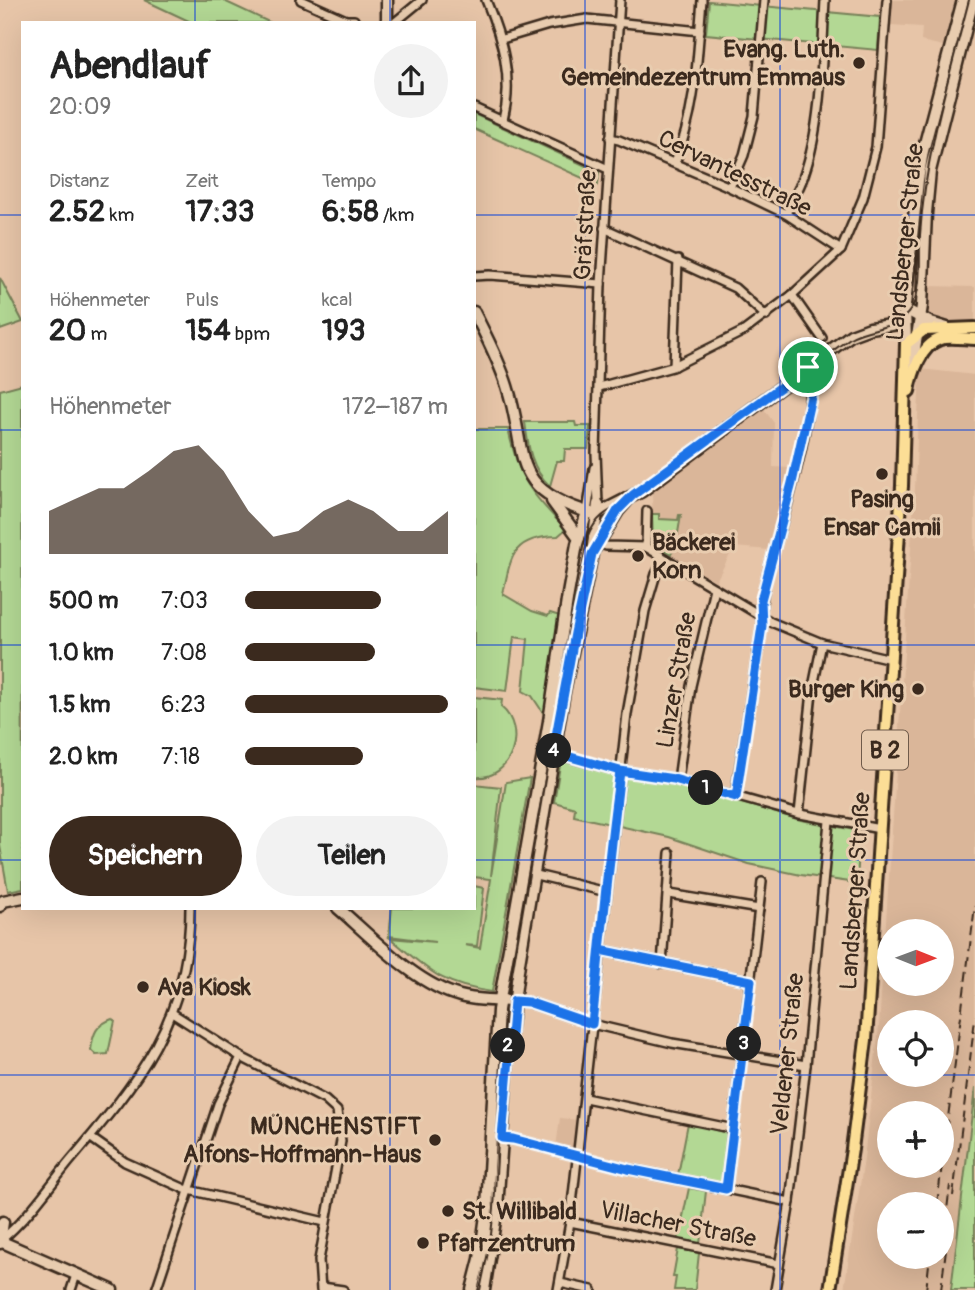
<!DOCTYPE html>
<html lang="de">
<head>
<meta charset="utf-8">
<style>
  body { margin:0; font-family:Pangolin,sans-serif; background:#f2f2f2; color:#222; height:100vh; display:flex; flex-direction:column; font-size:26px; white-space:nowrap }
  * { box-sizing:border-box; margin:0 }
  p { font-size:23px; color:#767676 }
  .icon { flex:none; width:38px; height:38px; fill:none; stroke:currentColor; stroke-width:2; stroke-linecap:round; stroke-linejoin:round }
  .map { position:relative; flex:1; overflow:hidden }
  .side { position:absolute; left:21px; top:21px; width:455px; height:889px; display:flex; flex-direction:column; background:#fff; border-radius:0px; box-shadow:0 7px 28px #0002 }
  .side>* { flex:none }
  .needle { width:46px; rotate:91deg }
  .fabs { position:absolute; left:877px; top:919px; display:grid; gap:14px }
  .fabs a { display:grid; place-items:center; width:77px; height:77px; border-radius:50%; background:#fff; box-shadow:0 7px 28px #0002; font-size:35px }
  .pin { position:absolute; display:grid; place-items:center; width:60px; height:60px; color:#fff; margin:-30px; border:4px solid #fff; border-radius:50%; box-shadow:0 2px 7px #0007 }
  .km { position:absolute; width:35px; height:35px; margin:-18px; border-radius:50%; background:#222; color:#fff; font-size:19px; line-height:35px; text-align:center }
  .round { display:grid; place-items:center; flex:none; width:74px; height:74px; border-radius:37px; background:#f2f2f2 }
  .overview { display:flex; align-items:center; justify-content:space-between; height:119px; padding:0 28px }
  h1 { font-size:38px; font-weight:800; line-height:52px }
  .metrics { display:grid; grid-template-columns:repeat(3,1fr); gap:10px; height:119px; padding:7px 28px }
  .metrics div { display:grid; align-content:center }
  .metrics b { font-size:30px; font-weight:800 }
  .metrics small { font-size:19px; font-weight:400 }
  .metrics p { font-size:19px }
  .chart { height:196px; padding:14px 28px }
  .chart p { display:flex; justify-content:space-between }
  .chart svg { width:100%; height:126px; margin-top:7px; fill:#3b2a1e; opacity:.7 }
  .cta { display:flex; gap:14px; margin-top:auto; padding:14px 28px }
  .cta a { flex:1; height:80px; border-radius:42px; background:#3b2a1e; color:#fff; font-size:28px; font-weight:800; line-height:80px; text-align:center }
  .cta a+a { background:#f2f2f2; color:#222 }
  ul { padding:0 28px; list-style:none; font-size:23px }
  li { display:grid; grid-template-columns:112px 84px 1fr; align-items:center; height:52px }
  li i { height:18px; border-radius:9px; background:#3b2a1e }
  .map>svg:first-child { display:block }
</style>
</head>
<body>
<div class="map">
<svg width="975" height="1290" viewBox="0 0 975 1290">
  <rect width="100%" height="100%" fill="#e7c5a8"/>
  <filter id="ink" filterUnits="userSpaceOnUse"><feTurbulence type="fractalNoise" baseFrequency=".0143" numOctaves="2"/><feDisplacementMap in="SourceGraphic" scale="14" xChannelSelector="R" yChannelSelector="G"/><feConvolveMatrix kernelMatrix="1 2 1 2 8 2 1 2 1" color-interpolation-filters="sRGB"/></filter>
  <g filter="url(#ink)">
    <!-- built -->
    <g fill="#dab699" fill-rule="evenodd">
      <polygon points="892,0 955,0 943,46 921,41 922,27 891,25"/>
      <polygon points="926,286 975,287 975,323 939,322 925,316"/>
      <path d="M920,369L975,375V1290H844L864,1159L879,1026L915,488ZM889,931H942V984H889ZM889,1022H942V1074H889ZM889,1113H942V1166H889ZM889,1204H942V1256H889Z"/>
      <polygon points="761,405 774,423 773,467 791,468 770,550 734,547 716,581 653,544 652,486"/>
      <polygon points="560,1118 578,1120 574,1149 556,1147"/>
    </g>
    <!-- green -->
    <g fill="#b3d894" stroke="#778159" stroke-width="2">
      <polygon points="144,0 222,0 271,23 193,23"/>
      <polygon points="709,1 880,17 878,50 706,34"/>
      <polygon points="474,114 599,172 598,185 474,129"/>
      <polygon points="0,278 23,322 0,330"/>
      <polygon points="22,384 23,888 8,891 0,846 0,390"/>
      <path d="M525,422H575L576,426H590L588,449H565L564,461H557L550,486C531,469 528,446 525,422Z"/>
      <path d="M474,429H508C519,479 530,493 566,529L558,536C512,537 511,556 503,594L532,611L548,616L550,613L563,617L548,720L532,696L523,691L528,639L514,637L507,691L474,687Z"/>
      <polygon points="652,514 659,514 659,519 678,520 679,515 681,515 678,533 671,546 675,548 671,554 653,544"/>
      <polygon points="570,594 580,596 519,949 511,948"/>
      <path d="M474,697L502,700L501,707C528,729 512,781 474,777Z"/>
      <polygon points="563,758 620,774 680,785 801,820 860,831 857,883 801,875 749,864 669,837 574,816 575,808 554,802 561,759"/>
      <path d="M530,778L492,992C439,985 428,969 390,938L435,942L389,936L392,908H474V886L484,888L477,946L465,945L480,948L491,879L474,877V784L501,787L491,876L506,782Z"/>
      <path d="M112,1019L115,1021L108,1054L96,1055L91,1050C93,1033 96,1025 112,1019Z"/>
      <polygon points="975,1088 975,1290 951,1290"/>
      <polygon points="688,1123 727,1133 722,1184 678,1175"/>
      <polygon points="689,1188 706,1191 700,1244 678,1240"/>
      <polygon points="678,1249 699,1253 695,1290 674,1290 676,1277 673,1277"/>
    </g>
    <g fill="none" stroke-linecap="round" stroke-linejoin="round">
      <!-- street casing -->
      <g stroke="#3b2a1e" stroke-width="12">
        <g id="street">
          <polyline points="301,0 346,20 354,20"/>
          <path d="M486,0C502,39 514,78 503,120"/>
          <polyline points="394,23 422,0"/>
          <polyline points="502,39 549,25 587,19 700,31"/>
          <polyline points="474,108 608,169"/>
          <polyline points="610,138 619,140 725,185 786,214 841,250"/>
          <path d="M675,163C697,108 697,57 702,0"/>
          <polyline points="730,187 744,155 754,116 764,0"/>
          <path d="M786,214C792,201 800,188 804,175C822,124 822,54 825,0"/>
          <polyline points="604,228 735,288 766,316"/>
          <polyline points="474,276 490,275 601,284"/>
          <polyline points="792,295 822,338"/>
          <polyline points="674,366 678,260"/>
          <polyline points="599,387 672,367 744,331 792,295 841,250 863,198 876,147 887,0"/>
          <polyline points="598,504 596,453 601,284 620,0"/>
          <polyline points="587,512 594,468"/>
          <polyline points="598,543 606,546 646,547 771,622 822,643 891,659"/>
          <polyline points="646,547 647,511"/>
          <polyline points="553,753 620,771 674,779 795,813 880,829"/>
          <polyline points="678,780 691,686 714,588"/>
          <path d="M735,797L762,626C759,598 768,573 775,547C788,504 817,408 808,367"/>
          <polyline points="799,814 812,692 822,643"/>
          <polyline points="532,874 607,892"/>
          <polyline points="669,894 759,909"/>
          <polyline points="600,950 751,981"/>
          <polyline points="662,964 670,853"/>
          <polyline points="514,1001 528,1002 592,1024 672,1043 806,1065"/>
          <polyline points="172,1013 241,1057 325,1100 337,1111 341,1141 319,1260 321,1290"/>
          <polyline points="585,1098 734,1129"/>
          <polyline points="91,1138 125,1162 185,1189 325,1222"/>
          <polyline points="502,1138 513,1139 628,1169 790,1202"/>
          <polyline points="726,1189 762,882"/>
          <polyline points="570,1222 779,1264"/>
          <path d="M0,1241C28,1218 47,1189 70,1161C138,1081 190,1019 190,908"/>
          <polyline points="560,1283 592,1290"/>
          <polyline points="322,1287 343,1290"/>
          <polyline points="71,1290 76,1275"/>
          <polyline points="156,1290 218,1104 241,1057"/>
          <polyline points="558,1290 570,1222 627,714 645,611 656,574 664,559"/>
          <polyline points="775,1290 790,1202 806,1065 829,821"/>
        </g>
      </g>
      <!-- secondary casing -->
      <g stroke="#3b2a1e" stroke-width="15">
        <g id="secondary">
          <polyline points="387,0 387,23"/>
          <polyline points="905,309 931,323 947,328"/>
          <path d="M474,312C486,336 499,360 507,386C529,454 506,488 591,513"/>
          <polyline points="906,344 905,305 918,180 923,151 963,0"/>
          <polyline points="911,372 922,306 926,213 930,171 973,0"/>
          <polyline points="552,501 579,538"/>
          <polyline points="597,514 642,491 851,335 870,328 905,323"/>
          <polyline points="596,547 618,511 626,502"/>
          <polyline points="0,906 3,901 23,897"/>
          <path d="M338,908C373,938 415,984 460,996C477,1001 496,1000 514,1001"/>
          <polyline points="0,1241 112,1290"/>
          <polyline points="0,1243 3,1222"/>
          <polyline points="472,1290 480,1259 487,1208 498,1010 549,721 568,594 577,544 587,512"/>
          <polyline points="484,1290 497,1208 509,1041 519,963 564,692 592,554 598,504"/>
        </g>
      </g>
      <!-- primary casing -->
      <g stroke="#3b2a1e" stroke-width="16">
        <g id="primary">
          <path d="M909,391C912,374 921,345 940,339C950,336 965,339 975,339"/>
          <polyline points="830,1290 852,1149 866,1040 902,486 906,344 924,330 975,328"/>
        </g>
      </g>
      <!-- street -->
      <use href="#street" stroke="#e8ccaf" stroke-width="7"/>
      <!-- secondary -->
      <use href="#secondary" stroke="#e8ccaf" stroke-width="10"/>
      <!-- primary -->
      <use href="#primary" stroke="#fcde96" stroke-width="10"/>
      <!-- tram -->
      <path stroke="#3b2a1e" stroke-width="2" d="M480,1290L490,1243L494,1208L504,1040L511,980L570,632L588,536C600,508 617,510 640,494L850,338C870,326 897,331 911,309C923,289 919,257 920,235C925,154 949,78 969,0"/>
      <!-- rail -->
      <g stroke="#3b2a1e" stroke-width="2" stroke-dasharray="10 5" stroke-linecap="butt">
        <polyline points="953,1196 975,1019"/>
        <polyline points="937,1204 975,906"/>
        <polyline points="942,1251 950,1185"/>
        <polyline points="926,1290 930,1256"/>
        <polyline points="941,1290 947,1241"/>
      </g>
    </g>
  </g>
  <g fill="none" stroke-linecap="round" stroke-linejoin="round" filter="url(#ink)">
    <!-- route casing -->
    <g stroke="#fff" stroke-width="14">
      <path id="route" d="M808,367L811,381V397L792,483L761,600L762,626L736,797L674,779L620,771C608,855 601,940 592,1024L528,1002L514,1001L502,1138L513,1139L628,1169L726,1189L751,981L600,950L620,771L553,752L575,633L592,554L618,510L633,495L808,367"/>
    </g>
    <!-- route -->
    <use href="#route" stroke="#1a73e8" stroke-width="9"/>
  </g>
  <!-- grid -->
  <path fill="none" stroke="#1d4ed8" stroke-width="2" stroke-opacity="0.55" d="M195,0V23M390,0V23M585,0V1290M780,0V1290M0,215H23M474,215H975M0,430H23M474,430H975M0,645H23M474,645H975M0,860H23M474,860H975M195,908V1290M390,908V1290M0,1075H975"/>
  <!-- markers -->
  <g fill="#3b2a1e" stroke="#e8ccaf" stroke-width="2.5">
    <circle cx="859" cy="63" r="7"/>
    <circle cx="882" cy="474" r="7"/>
    <circle cx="638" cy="556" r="7"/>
    <circle cx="918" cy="689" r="7"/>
    <circle cx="143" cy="987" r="7"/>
    <circle cx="435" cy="1140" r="7"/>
    <circle cx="448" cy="1211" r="7"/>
    <circle cx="423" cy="1243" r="7"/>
  </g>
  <g text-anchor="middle" stroke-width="6" stroke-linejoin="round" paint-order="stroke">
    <!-- shield labels -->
    <rect fill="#e8ccaf" stroke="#6f5b4a" stroke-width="2" x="862" y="730.5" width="46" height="39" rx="5"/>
    <g font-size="23" font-weight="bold" fill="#3b2a1e">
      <text x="885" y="758">B 2</text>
    </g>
    <!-- poi labels -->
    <g font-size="24" font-weight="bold" fill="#3b2a1e" stroke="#e8ccaf" text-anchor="start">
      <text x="845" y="57" text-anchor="end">Evang. Luth.<tspan x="845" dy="28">Gemeindezentrum Emmaus</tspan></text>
      <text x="882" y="507" text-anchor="middle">Pasing<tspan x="882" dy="28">Ensar Camii</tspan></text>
      <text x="652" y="550">Bäckerei<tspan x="652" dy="28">Korn</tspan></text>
      <text x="904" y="697" text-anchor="end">Burger King</text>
      <text x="157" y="995">Ava Kiosk</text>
      <text x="421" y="1134" text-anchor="end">MÜNCHENSTIFT<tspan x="421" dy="28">Alfons-Hoffmann-Haus</tspan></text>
      <text x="462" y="1219">St. Willibald</text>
      <text x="437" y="1251">Pfarrzentrum</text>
    </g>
    <!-- street labels -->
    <g font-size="24" fill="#3b2a1e" stroke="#e8ccaf">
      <text transform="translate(735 173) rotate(26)" y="8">Cervantesstraße</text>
      <text transform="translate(585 225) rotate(-87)" y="8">Gräfstraße</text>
      <text transform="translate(905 242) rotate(-84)" y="8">Landsberger Straße</text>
      <text transform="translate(676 680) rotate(-80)" y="8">Linzer Straße</text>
      <text transform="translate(855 891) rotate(-86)" y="8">Landsberger Straße</text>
      <text transform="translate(787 1054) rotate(-84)" y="8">Veldener Straße</text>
      <text transform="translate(678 1224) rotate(11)" y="8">Villacher Straße</text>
    </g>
  </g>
</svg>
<div class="fabs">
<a><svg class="needle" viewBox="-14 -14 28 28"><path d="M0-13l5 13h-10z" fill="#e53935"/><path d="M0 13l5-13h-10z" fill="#767676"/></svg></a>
<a><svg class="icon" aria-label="locate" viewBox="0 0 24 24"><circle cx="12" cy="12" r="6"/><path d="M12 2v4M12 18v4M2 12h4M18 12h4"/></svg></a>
<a>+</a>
<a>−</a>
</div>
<div class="pin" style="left:808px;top:367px;background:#1e9e55"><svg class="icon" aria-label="arrive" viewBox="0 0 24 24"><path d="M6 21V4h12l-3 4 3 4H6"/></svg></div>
<b class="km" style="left:706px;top:788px">1</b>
<b class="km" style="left:508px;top:1046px">2</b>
<b class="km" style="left:744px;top:1044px">3</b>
<b class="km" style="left:554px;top:751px">4</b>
<section class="side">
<div class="overview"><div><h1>Abendlauf</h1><p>20:09</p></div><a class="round"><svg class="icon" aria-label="share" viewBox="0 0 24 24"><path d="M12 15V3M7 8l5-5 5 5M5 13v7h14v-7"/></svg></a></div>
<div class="metrics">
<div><p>Distanz</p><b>2.52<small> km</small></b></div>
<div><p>Zeit</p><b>17:33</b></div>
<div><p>Tempo</p><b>6:58<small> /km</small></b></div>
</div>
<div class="metrics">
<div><p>Höhenmeter</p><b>20<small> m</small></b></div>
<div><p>Puls</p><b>154<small> bpm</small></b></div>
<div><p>kcal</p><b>193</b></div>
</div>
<div class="chart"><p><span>Höhenmeter</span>172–187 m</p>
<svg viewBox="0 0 160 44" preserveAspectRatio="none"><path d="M0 44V29L10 25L20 21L30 21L40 15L50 8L60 6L70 15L80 29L90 38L100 36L110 29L120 25L130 29L140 36L150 36L160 29V44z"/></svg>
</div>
<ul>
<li><b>500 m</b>7:03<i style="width:67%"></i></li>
<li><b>1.0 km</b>7:08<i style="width:64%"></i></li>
<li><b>1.5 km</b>6:23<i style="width:100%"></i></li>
<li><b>2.0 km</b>7:18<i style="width:58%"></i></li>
</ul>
<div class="cta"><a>Speichern</a><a>Teilen</a></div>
</section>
</div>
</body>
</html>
